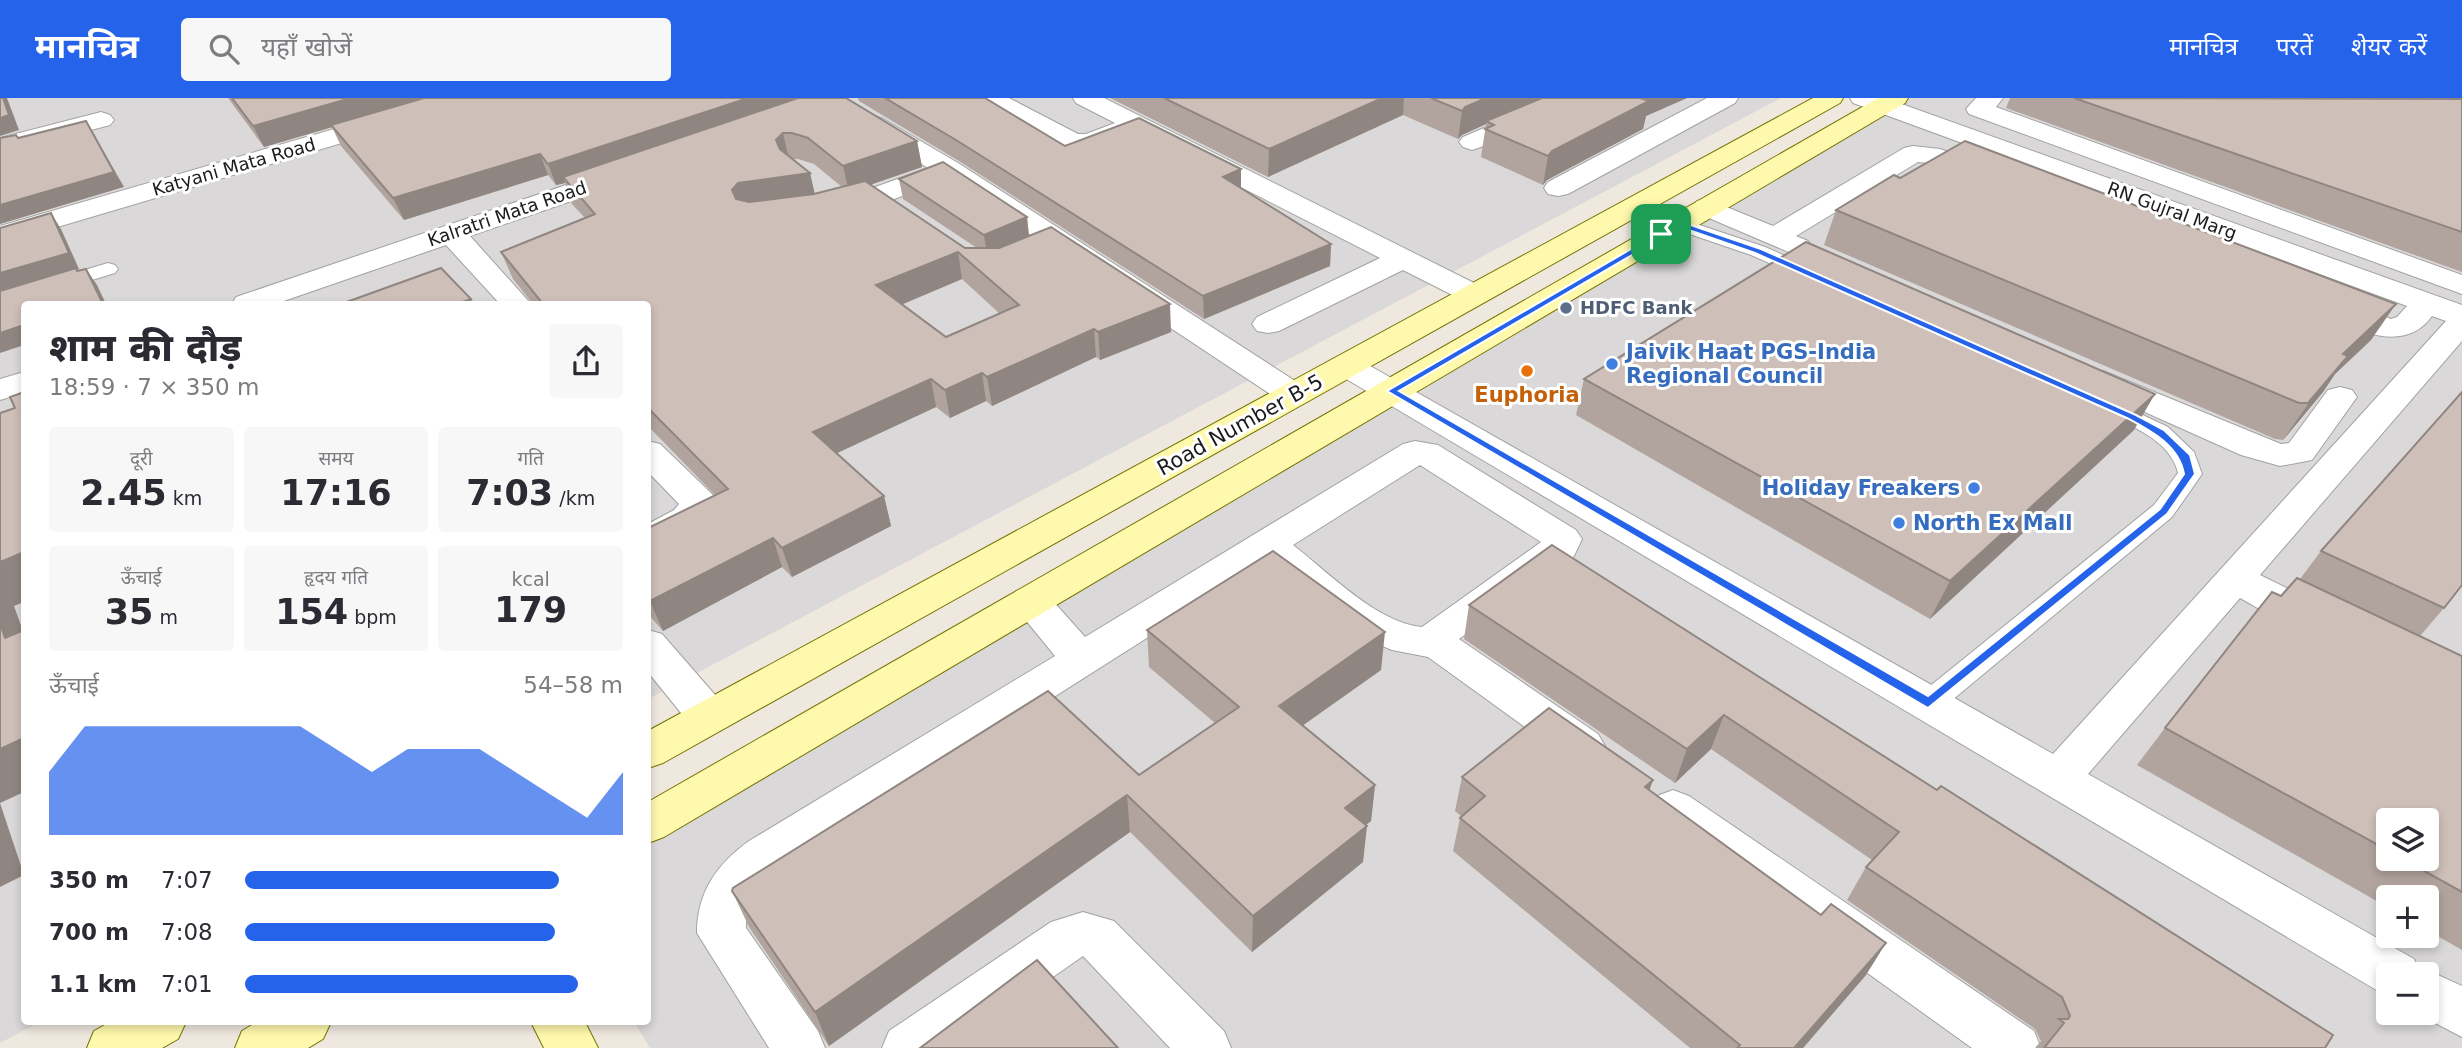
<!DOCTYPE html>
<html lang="hi">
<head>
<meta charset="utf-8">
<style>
  body { margin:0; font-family:"DejaVu Sans","Noto Sans Devanagari",sans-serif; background:#f7f7f7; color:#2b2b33; height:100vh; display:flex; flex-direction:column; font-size:26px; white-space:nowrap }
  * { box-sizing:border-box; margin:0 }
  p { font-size:23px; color:#7c7c81 }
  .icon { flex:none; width:38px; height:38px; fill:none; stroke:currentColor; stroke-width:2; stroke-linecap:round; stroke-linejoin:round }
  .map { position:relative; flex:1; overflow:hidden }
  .side { position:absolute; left:21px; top:203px; width:630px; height:724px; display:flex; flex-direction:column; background:#fff; border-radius:7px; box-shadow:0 4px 10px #0003 }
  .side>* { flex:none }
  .tools { position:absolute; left:2376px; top:710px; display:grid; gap:14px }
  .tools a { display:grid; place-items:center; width:63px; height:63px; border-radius:7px; background:#fff; box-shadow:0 4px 10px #0003; font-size:35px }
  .pin { position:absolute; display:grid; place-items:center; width:60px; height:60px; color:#fff; margin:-30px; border-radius:14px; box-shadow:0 4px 10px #0006 }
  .round { display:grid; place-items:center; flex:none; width:74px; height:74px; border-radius:7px; background:#f7f7f7 }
  .overview { display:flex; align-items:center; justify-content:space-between; height:119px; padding:0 28px }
  h1 { font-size:38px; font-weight:800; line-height:52px }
  .metrics { display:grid; grid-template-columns:repeat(3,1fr); gap:10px; height:119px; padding:7px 28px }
  .metrics div { display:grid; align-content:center; border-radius:7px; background:#f7f7f7; text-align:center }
  .metrics b { font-size:35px; font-weight:800 }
  .metrics small { font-size:19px; font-weight:400 }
  .metrics p { font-size:19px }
  .chart { height:196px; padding:14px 28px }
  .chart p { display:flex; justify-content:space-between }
  .chart svg { width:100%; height:126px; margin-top:7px; fill:#2563eb; opacity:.7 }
  ul { padding:0 28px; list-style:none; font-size:23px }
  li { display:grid; grid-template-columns:112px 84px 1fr; align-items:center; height:52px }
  li i { height:18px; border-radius:9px; background:#2563eb }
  header { display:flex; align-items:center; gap:42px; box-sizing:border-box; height:98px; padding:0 35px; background:#2563eb; color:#fff }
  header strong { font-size:33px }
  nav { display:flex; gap:38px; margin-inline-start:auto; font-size:24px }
  .search { width:490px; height:63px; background:#f7f7f7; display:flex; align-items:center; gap:18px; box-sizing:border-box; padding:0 24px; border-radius:7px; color:#7c7c81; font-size:26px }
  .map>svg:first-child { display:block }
</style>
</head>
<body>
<header>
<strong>मानचित्र</strong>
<div class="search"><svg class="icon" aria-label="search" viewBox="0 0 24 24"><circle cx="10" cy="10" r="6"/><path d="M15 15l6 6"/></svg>यहाँ खोजें</div>
<nav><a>मानचित्र</a><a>परतें</a><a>शेयर करें</a></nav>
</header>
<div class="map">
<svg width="2462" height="950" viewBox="0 0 2462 950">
  <rect width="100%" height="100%" fill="#eee8df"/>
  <!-- residential -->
  <g fill="#dad8d8" fill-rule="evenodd">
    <polygon points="0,0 1781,0 648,601 648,206 24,206 24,924 40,924 0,945"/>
    <path d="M1901,0H2462V950H650L634,924H648V726L1392,293L1408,302L1641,148ZM2389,723H2427V761H2389ZM2389,800H2427V838H2389ZM2389,877H2427V915H2389Z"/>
  </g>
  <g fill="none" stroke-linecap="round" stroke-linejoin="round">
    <!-- lane casing -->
    <g stroke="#a2a2a2" stroke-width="2">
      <g id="lane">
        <polygon points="1679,120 1765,149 1815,171 1818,175 1815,179 1801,179 1751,157 1672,130 1669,126 1672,122"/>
        <polygon points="108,165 115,167 118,171 115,175 0,210 0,197"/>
        <path d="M2109,301L2168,329L2194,354L2202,376L2172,419L1939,613L1929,616L1919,613L1915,605L1919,597L2154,407L2178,375C2170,341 2130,328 2101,313L2098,308L2101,303Z"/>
      </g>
    </g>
    <!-- street casing -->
    <g stroke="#a2a2a2" stroke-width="2">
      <g id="street">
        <polygon points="441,0 480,0 477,5 0,146 0,128"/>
        <polygon points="978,0 1009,0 1078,36 1086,36 1115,25 1076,5 1073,0 1104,0 1486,191 1490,197 1486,203 1475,206 1464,203 1403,172 1279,233 1268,235 1257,233 1252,226 1257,219 1380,160 1135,35 1098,49 1073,51 981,5"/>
        <polygon points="1553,0 1586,0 1583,5 1481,49 1472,52 1463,49 1459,44 1463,39"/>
        <polygon points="1707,0 1738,0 1735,5 1568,96 1558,98 1548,96 1544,90 1548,84"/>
        <path d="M1850,0H1885L2462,207V243L2260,477L2331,512L2337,522L2331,532C2301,541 2267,514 2240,500L2088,676L2414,861L2420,874L2427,872L2462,888V939L2416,915H2427V877H2389V897L2378,893L1336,275L1331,268L1336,261L1347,258L1358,261L2053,656L2446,223L2432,218C2411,248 2376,240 2346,227C2336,223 2325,219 2319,210L2323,203L2334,201L2345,203L2391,221L2397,219L2407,208L1853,5Z"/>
        <polygon points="1976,0 2003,0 1996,9 2462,177 2462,196 1969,16 1966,11"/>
        <polygon points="101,14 110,17 114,22 110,27 0,56 0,40"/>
        <path d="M874,18L883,21L958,65L1306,290L1311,297L1306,304L1294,307L1282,304L946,81C917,92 850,122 821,115L817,109L821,103L867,92L928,70L865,31L861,26L865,21Z"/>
        <polygon points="1913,48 1940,51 1997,71 2000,77 1997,83 1987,85 1928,65 1918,64 1796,138 1808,143 1812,149 1808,155 1798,158 1697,115 1693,109 1697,103 1707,101 1773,128 1904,50"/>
        <polygon points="619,69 629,71 632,77 629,83 470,138 531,206 500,206 446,147 275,206 232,206 236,199"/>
        <polygon points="2103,273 2281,346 2289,345 2328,292 2340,289 2352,292 2357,299 2312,362 2280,368 2241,357 2091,290 2087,283 2091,276"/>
        <polygon points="24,274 24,295 0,302 0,281"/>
        <path d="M648,343L660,346L713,397L718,405C702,431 677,445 648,454V426L674,412L679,406L648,374Z"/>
        <path d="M1415,343L1438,347L1576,432L1582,441L1574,458L1459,541L1598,636L1605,648L1598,660L1583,665L1568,660L1428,559L1392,552L1354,536L1265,465L783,771C759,788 745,799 746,830L818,933L825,950H769L697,835C697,794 717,766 749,743L1055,558L1010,503L1016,493L1030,489L1044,493L1085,539L1403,346ZM1420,367L1541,444L1422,529C1377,525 1328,474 1293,447Z"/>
        <polygon points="648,532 662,536 723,606 729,618 723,630 708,634 693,630 648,574"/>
        <polygon points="1673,692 1689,698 2034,933 2041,950 1972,950 1657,724 1650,711 1657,698"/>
        <polygon points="1083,814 1114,823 1224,933 1231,950 1170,950 1083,858 951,950 882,950 889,933 1051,824"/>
      </g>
    </g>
    <!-- secondary casing -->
    <g stroke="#757400" stroke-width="2">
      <g id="secondary">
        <polygon points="1813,0 1843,0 1840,5 663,665 648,670 648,633"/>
        <polygon points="1878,0 1908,0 1905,5 664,739 648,745 648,704"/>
        <polygon points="110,924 186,924 178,941 162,950 87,950 94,933"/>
        <polygon points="257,924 331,924 323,941 308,950 235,950 242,933"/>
        <polygon points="531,924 585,924 598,950 544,950"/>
      </g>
    </g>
    <!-- lane -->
    <use href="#lane" fill="#fff" fill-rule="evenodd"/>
    <!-- street -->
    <use href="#street" fill="#fff" fill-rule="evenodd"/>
    <!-- secondary -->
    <use href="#secondary" fill="#fff9ad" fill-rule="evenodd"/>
  </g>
  <!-- wall -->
  <g fill="#b1a49e" fill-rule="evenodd">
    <path d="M228,0H846L917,43L922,69L870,87L965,150H977L903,101L899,81L1027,119L1029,138L1171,234L1100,262L1096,259L992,308L986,303L950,320L936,309L837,355L884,398L891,428L792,479L782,469L663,533L648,516V430L715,397L648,328V206H533L513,181L501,154L585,120L572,106L565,85L556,87L548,77L404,122L341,48L332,29L264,49ZM793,61H798L814,66L842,89L814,96L810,75ZM962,181L1000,216L946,239L902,206Z"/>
    <polygon points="858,0 985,0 1065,48 1241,71 1241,90 1331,146 1330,168 1204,221 959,63 859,3"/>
    <polygon points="1110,0 1687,0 1646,18 1643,31 1547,82 1543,87 1481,59 1486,26 1462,37 1458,41 1403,17 1268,79"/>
    <polygon points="2010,0 2462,0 2462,174 2006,10"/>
    <polygon points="1836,112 2371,242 2335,276 2323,294 2283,342 2275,341 1824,147"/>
    <polygon points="1584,281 2134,332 1930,521 1576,317"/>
    <polygon points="1552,447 2325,950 2035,950 2041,943 2035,931 1847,802 1866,769 1872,762 1711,651 1675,685 1464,541 1469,507"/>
    <path d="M2321,453L2444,510L2420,538L2462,558V852L2427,832V800H2389V810L2137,667L2165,630L2281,498L2300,481ZM2389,723L2427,761H2389Z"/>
    <polygon points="1147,532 1381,572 1303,627 1375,687 1371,723 1366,727 1363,764 1252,854 1130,734 829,948 749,829 732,793 1139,677 1215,625 1149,569"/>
    <polygon points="1462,679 1653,682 1649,692 1866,877 1803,950 1690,950 1453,753 1460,720 1461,718 1455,713"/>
  </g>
  <!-- shaded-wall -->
  <g fill="#908681">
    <polygon points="3,0 7,0 19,32 0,38 0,20"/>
    <polygon points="351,0 432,0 264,49 253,28"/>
    <polygon points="748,0 814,0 563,79 565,85 556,87 548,66"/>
    <polygon points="1382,0 1404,0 1403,17 1268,79 1269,51"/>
    <polygon points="1486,0 1546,0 1486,23 1486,26 1462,37 1458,41 1462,13 1465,9"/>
    <polygon points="1635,0 1687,0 1646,18 1643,31 1547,82 1543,87 1548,58 1552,53"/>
    <polygon points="86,23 124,89 0,126 0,107"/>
    <polygon points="783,35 789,61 783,69 776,42"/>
    <polygon points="917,43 922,69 849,94 843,68"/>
    <polygon points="540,56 548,77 404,122 393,100"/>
    <polygon points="1241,71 1241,92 1223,79"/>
    <polygon points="810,75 816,101 740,119 732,92 738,85"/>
    <polygon points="51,115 61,131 79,171 0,194 0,175"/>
    <polygon points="1027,119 1029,139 987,157 984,137"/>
    <polygon points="1331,146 1330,168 1204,221 1203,198"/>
    <polygon points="958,154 962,181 882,215 876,187"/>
    <polygon points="86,171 97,187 106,206 95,206"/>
    <polygon points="471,201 473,206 457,206"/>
    <polygon points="1170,206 1171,234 1100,262 1098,234"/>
    <polygon points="2396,206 2371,242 2335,276 2323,294 2283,342 2343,256"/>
    <polygon points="24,227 24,247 0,255 0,235"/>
    <polygon points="1094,231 1096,259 992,308 987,279"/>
    <polygon points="982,275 986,303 950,320 945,292"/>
    <polygon points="931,281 936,309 820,363 813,334"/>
    <polygon points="2155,296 2134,332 1930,521 1950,483"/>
    <polygon points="884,398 891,428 792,479 782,450"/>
    <polygon points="773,440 782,469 663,533 650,503"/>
    <polygon points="24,454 24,504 14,508 24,536 5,540 0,525 0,464"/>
    <polygon points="1385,534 1381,572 1278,645 1279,608"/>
    <polygon points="1724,617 1711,651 1675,685 1687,651"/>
    <polygon points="24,640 24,694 0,705 24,777 0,789 0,651"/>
    <polygon points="1653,682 1641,716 1645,689"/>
    <polygon points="1375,687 1371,723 1342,746 1345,710"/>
    <polygon points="1127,697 1130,734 829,948 815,914"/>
    <polygon points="1367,728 1363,764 1252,854 1253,818"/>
    <polygon points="1886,845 1866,877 1803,950 1795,950"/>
  </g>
  <!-- building -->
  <g fill="#cebfb8" stroke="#908681" stroke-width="2" fill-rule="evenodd">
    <polygon points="0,0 3,0 9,17 0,20"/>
    <polygon points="232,0 351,0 253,28"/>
    <polygon points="424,0 748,0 548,66 540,56 393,100 331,27"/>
    <path d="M798,0H846L917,43L843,68L808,40L792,35H783L776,42L780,51L810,75L738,85L732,92L736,101L749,104L814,96L865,83L965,150H999L1051,129L1170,206L1098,234L1094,231L987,279L982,275L945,292L931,281L813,334L884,398L782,450L773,440L650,503L648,500V430L728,391L648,310V206H543L501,154L595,116L563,79ZM958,154L1019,207L946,239L876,187Z"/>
    <polygon points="885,0 985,0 1065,48 1139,20 1241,71 1223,79 1331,146 1203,198 956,42"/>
    <polygon points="1164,0 1382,0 1269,51"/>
    <polygon points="1431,0 1486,0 1465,9 1462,13"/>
    <polygon points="1542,0 1640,0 1649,3 1552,53 1548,58 1485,31 1494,27 1486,23"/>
    <polygon points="2074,0 2462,1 2462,134"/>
    <polygon points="86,23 114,74 0,107 0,40 16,37 18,40"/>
    <polygon points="1965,43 2396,206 2343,256 2348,258 2308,305 2299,305 1836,112 1894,77 1900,80"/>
    <polygon points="943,64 1027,119 984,137 899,81"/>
    <polygon points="51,115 69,155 0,175 0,130"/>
    <polygon points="1806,144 2155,296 1950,483 1584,281"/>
    <polygon points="76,170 77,173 86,171 102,204 95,206 24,206 24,227 0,235 0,193"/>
    <polygon points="441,170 471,201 457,206 341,206"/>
    <polygon points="24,294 24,454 0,464 0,315 15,310 10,299"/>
    <polygon points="2462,294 2462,487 2444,510 2321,453"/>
    <polygon points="1552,447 1937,692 1941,688 2333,937 2325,950 2044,950 2064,925 2059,921 2068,921 2070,918 2062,899 1866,769 1899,734 1724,617 1687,651 1469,507"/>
    <polygon points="1273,453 1385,534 1279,608 1375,687 1345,710 1367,728 1253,818 1127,697 815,914 732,793 733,790 1048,593 1139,677 1239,609 1147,532"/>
    <polygon points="2297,480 2462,558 2462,794 2403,761 2427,761 2427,723 2389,723 2389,753 2165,630 2272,494 2281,498"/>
    <polygon points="0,525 5,540 24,532 24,640 0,651"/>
    <polygon points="1549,610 1653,682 1645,689 1821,817 1831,806 1886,845 1795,949 1796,950 1737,950 1740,947 1460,720 1485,698 1462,679"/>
    <polygon points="1037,862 1118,950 920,950"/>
  </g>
  <!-- route -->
  <path fill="#2563eb" stroke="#fff" stroke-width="2" fill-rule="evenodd" d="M1679,123L1761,151L2136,317L2164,332L2190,357L2195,376L2167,416L1928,610L1387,293ZM1680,129L1755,155L2129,321C2153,334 2179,348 2184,376L2160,411L1928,598L1399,293Z"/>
  <!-- markers -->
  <circle fill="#5c6f8a" stroke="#fff" stroke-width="2.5" cx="1566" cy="210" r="7"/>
  <g fill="#3f7fe0" stroke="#fff" stroke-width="2.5">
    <circle cx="1612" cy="266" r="7"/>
    <circle cx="1974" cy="390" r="7"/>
    <circle cx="1899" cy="425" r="7"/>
  </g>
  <circle fill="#e8710a" stroke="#fff" stroke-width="2.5" cx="1527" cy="273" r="7"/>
  <g text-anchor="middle" stroke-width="6" stroke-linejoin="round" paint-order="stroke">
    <!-- far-street labels -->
    <g font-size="18" fill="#1b1b1b" stroke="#fff">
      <text transform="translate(234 69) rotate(-16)" y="6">Katyani Mata Road</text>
      <text transform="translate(2172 113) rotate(20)" y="6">RN Gujral Marg</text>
      <text transform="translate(507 116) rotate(-19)" y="6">Kalratri Mata Road</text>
    </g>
    <!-- far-service labels -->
    <g font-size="18" font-weight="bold" fill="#4e5e75" stroke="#fff" text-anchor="start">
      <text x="1580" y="216">HDFC Bank</text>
    </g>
    <!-- shop labels -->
    <g font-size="21" font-weight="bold" fill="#366cbe" stroke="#fff" text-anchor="start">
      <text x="1626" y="261">Jaivik Haat PGS-India<tspan x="1626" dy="24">Regional Council</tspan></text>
      <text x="1960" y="397" text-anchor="end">Holiday Freakers</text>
      <text x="1913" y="432">North Ex Mall</text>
    </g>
    <!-- food labels -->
    <g font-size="21" font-weight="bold" fill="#c56008" stroke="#fff">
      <text x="1527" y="304">Euphoria</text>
    </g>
    <!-- street labels -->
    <g font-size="21" fill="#1b1b1b" stroke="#fff">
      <text transform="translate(1240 327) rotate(-29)" y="7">Road Number B-5</text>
    </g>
  </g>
</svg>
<div class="tools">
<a><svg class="icon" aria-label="layers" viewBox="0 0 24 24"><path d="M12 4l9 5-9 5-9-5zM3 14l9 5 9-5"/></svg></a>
<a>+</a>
<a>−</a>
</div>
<div class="pin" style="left:1661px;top:136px;background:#1e9e55"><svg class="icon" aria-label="arrive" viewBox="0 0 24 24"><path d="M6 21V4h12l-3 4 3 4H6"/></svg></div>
<section class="side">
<div class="overview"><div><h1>शाम की दौड़</h1><p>18:59 · 7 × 350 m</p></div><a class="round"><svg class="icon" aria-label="share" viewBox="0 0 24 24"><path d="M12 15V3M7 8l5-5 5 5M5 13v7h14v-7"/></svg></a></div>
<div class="metrics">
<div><p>दूरी</p><b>2.45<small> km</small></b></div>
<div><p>समय</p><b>17:16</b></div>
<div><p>गति</p><b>7:03<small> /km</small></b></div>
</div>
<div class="metrics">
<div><p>ऊँचाई</p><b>35<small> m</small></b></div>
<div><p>हृदय गति</p><b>154<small> bpm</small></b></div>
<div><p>kcal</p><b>179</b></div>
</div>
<div class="chart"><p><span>ऊँचाई</span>54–58 m</p>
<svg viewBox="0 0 160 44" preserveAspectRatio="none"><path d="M0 44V22L10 6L20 6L30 6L40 6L50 6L60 6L70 6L80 14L90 22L100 14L110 14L120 14L130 22L140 30L150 38L160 22V44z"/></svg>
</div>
<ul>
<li><b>350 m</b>7:07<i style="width:83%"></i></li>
<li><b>700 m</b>7:08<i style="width:82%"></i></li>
<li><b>1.1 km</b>7:01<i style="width:88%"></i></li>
</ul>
</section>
</div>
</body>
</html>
